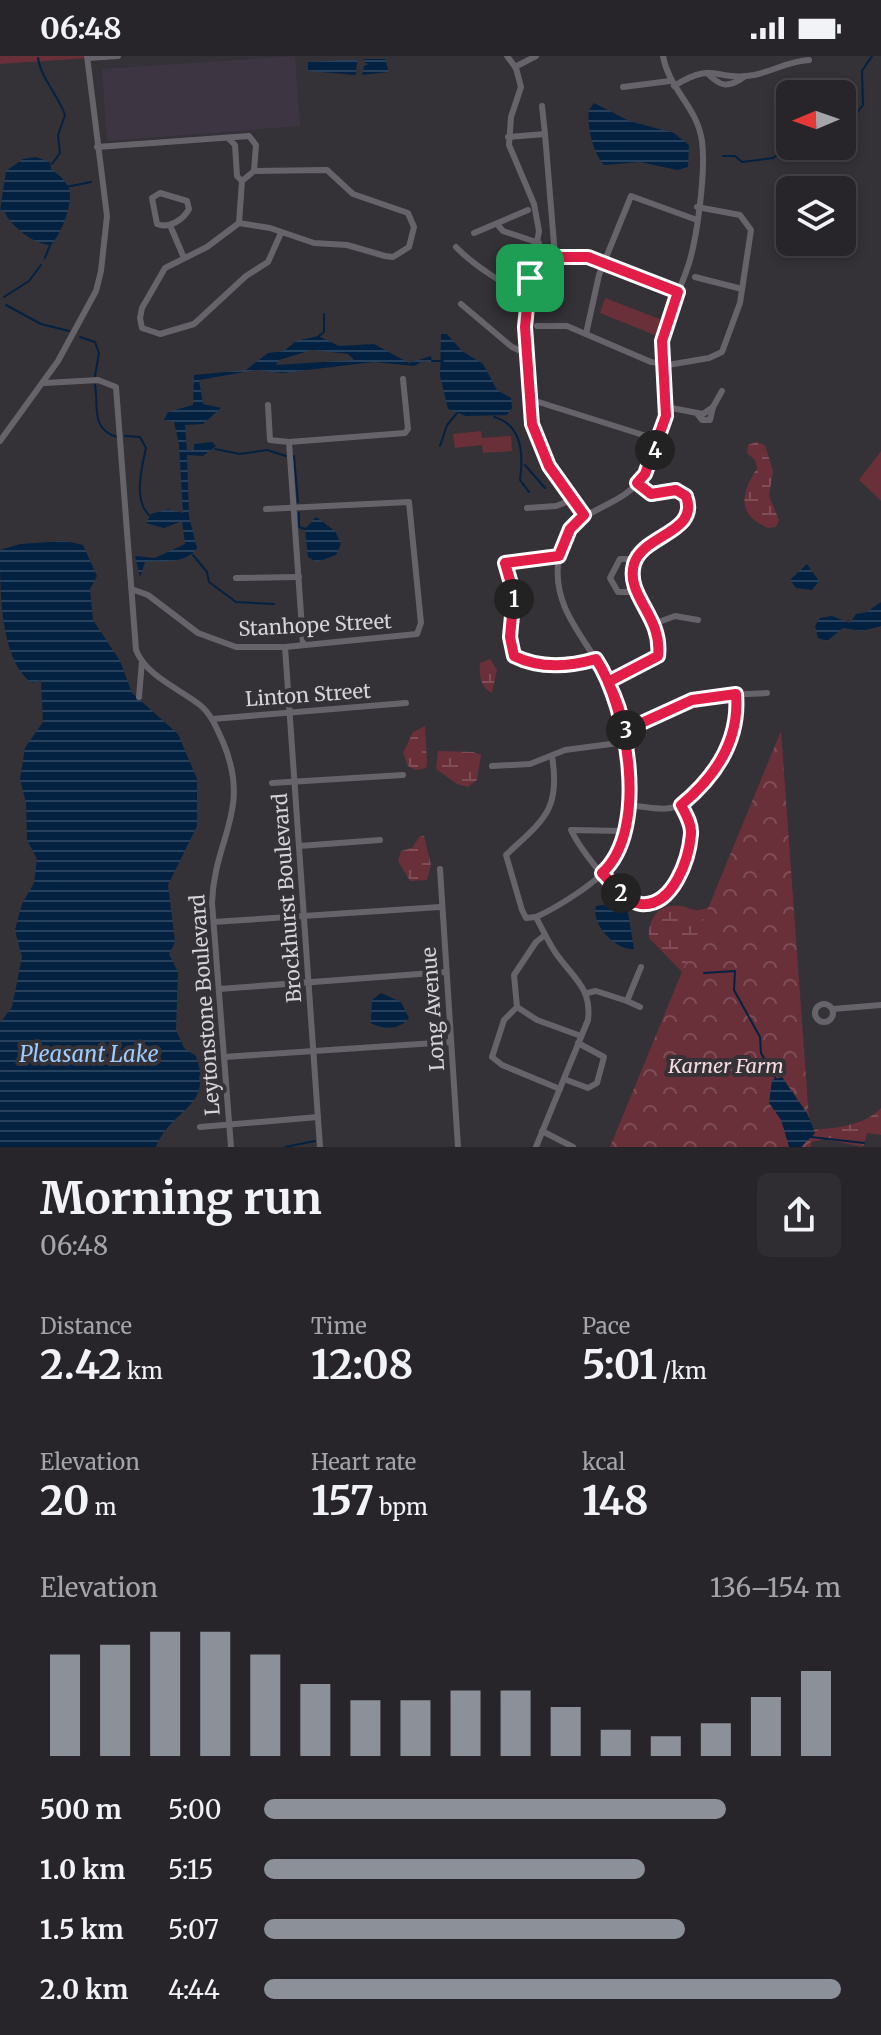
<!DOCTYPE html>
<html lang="en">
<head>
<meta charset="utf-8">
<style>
  body { margin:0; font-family:Merriweather,serif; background:#2f2d31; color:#f1f3f6; height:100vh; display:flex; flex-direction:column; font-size:30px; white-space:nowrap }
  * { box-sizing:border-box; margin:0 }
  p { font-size:26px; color:#a4a5a8 }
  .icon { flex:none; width:44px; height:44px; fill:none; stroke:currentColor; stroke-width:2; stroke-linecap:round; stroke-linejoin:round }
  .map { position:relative; height:1091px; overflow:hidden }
  .panel { display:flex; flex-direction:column; background:#272529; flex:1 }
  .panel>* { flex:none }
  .needle { width:52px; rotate:268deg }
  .fabs { position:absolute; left:776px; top:24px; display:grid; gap:16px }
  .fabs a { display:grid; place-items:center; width:80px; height:80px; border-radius:12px; background:#272529; box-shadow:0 4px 12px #0003,0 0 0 2px #434246; font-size:40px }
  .pin { position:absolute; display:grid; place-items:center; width:68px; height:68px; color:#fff; margin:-34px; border-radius:16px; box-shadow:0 4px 12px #0006 }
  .km { position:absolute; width:40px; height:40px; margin:-20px; border-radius:50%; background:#222; color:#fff; font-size:22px; line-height:40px; text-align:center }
  .round { display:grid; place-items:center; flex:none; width:84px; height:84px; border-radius:12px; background:#2f2d31 }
  .summary { display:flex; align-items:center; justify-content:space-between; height:136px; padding:0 40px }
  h1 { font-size:44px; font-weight:700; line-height:60px }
  .metrics { display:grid; grid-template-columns:repeat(3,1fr); gap:12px; height:136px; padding:8px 40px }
  .metrics div { display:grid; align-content:center }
  .metrics b { font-size:40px; font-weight:700 }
  .metrics small { font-size:22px; font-weight:400 }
  .metrics p { font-size:22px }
  .chart { height:224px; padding:16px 40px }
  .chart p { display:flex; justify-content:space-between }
  .chart svg { width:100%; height:144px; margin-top:8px; stroke:#8c9099; stroke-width:6 }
  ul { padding:0 40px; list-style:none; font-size:26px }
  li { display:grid; grid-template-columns:128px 96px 1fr; align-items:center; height:60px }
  li i { height:20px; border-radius:10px; background:#8c9099 }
  .status { display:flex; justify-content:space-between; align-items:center; height:56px; padding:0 40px; background:#272529; direction:ltr }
  .status svg { height:22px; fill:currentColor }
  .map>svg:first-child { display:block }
</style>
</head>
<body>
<div class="status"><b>06:48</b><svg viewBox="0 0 49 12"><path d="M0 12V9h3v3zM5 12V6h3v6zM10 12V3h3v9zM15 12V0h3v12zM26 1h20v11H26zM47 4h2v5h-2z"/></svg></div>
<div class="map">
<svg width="881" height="1091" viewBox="0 0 881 1091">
  <defs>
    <pattern id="wetland-marsh" width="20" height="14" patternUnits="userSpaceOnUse" patternTransform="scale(2)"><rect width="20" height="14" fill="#69303a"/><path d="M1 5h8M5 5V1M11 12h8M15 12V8" fill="none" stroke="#7e4d56"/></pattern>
    <pattern id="park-crowns" width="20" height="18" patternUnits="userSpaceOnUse" patternTransform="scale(2)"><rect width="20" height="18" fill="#69303a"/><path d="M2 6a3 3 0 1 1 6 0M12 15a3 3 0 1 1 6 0" fill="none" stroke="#7e4d56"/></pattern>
    <pattern id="water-rules" width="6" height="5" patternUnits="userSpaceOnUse" patternTransform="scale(2)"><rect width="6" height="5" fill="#032241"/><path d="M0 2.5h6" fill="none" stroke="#27415c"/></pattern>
  </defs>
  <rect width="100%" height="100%" fill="#343137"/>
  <!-- built -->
  <polygon fill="#3d3642" points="295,0 300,70 107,85 102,13"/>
  <!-- green -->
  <g fill="#69303a">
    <polygon points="0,0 88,0 88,2 0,8"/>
    <polygon points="605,242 662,264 657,280 600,257"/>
    <polygon points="481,375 482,382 511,380 512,395 483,397 482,389 455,392 453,378"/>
    <polygon points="881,395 881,445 859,424"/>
  </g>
  <!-- wetland -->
  <g fill="url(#wetland-marsh)">
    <path d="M756,386L765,389L773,415L769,440L779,464L776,471L768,472C736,458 741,438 757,412L755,404L747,397L748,389Z"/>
    <path d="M490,603L497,614L492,637C480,631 479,619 480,607Z"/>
    <polygon points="425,670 427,708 426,712 416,714 408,710 403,697 413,676"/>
    <polygon points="438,695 473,696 481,699 477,724 468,731 457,728 436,713"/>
    <polygon points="420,780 424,780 431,809 427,824 410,825 398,805 401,795 412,792"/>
    <path d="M717,849L688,922L649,882C648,860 661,845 685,851C690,852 693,855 698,854C704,854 711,850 717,849Z"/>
    <path d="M881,1052V1079L867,1077L863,1091L825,1083L807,1087L813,1074C835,1072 864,1070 881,1052Z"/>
  </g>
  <!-- park -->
  <polygon fill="url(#park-crowns)" points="781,675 811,1091 610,1091"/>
  <!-- water -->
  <g fill="url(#water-rules)" fill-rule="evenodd">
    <polygon points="364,3 385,3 389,16 362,19 364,10 369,8 365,7"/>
    <polygon points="345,4 357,4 356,19 308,15 308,6"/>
    <path d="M594,47L629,65L674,77L689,89L688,111L677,114L640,106L604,109C593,96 587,73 589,54Z"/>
    <path d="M36,101L50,106L51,113C59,119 68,126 70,137C71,150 62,177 51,189C35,189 10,170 4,155H0L6,115L23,103Z"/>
    <polygon points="441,278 447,278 462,295 483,308 497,334 511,342 512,352 507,359 466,360 448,353 440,320"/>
    <path d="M318,280L339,290L374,288L409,307L431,300L432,306L423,305L414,310L374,306L282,317L256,314L199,324L203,348L221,352L203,368L185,369L187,395L194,394V388L212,386L216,390L203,400L187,399L189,461L197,492C187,508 161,505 145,506L140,521L135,500L155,502L185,488L182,465L164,472L146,467L151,458L168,453L183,457L179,388L174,366L164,364L168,356L193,349L194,319L246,314L268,297L284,295L296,285ZM312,294L348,298L354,304L276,309L279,304Z"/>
    <polygon points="316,461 335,475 341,488 336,499 317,506 308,501 305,473"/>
    <path d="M66,485L83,489L97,520L90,533L93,564L120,605L132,637L178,678L197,723V770L168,829L175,886L169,898L178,916L176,974L184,992L196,1000C214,1054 171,1051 156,1091H0V967L12,951L22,901L15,874L22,848L34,827L37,803L27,784L26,747L20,723L25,692L43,666L41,624L32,627C0,604 0,535 0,494L20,488Z"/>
    <polygon points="807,508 819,525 812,534 796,532 790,524"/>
    <polygon points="881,546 881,570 862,575 843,572 827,585 818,582 815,570 820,562 832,560 850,567 856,558 867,556"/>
    <path d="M602,849L619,850L628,857L634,893C615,894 591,869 596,850Z"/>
    <path d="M381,937L401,946L409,962C400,974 383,974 371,967L372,944Z"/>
    <polygon points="782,1021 807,1057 815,1077 801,1091 789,1091 781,1064 769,1047 772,1024"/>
  </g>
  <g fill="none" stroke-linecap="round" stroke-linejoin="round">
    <!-- stream -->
    <g stroke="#032241" stroke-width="2">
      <path d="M38,2C41,22 58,39 65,59L58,79L60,97L52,108"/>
      <polyline points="842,63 855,59 863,49 862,15 872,0"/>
      <polyline points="723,100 735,100 742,106 773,102 782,96 784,82 790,80"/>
      <polyline points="66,131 91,126"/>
      <polyline points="45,202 50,189"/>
      <polyline points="4,241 29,225 41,209"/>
      <polyline points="6,249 41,268 69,275"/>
      <polyline points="319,280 324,276 324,258"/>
      <polyline points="80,281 95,286 99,297 95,320"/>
      <polyline points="432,305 443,305"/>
      <path d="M95,329C99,350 90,373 117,381"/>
      <path d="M494,361C524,369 523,403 520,424L529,436"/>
      <path d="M125,380L140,381L146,392C142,410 133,444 149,459"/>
      <polyline points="440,390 447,369 457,357"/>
      <polyline points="215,393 240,398 267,394 286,400"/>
      <polyline points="294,400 298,446"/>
      <polyline points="525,409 545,432"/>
      <polyline points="299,457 299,471 305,473"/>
      <polyline points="193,499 207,516 209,526 236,546 274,548"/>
      <polyline points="704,917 735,915 734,934 760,981 761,997 776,1023"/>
      <polyline points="811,1081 864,1087"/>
      <polyline points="285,1091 315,1085"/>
    </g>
    <!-- minor -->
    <g stroke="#67636a" stroke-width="6">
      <polyline points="507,0 516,12 521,31 511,61 509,89 534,148 539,175 525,253 529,353 541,395 584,459"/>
      <polyline points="88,2 118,0"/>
      <polyline points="515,11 536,0"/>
      <path d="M707,17C720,30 727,33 744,21"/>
      <path d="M674,30C715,4 715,26 754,19C773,15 789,5 809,4"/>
      <polyline points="623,31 670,25"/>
      <polyline points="542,50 545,78"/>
      <polyline points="508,81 545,78 555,200"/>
      <polyline points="228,82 235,89 237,120 242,125"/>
      <polyline points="97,91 249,80 256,89 254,115"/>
      <polyline points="254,115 327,114 353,138 408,157 414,171 409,191 393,201 385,200 347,189 314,187 270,172 239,167 207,191 165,212 142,252 140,262 142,272 160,278 194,268 246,220 268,206 281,177"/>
      <path d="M160,137L187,145L189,153C183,164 169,173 157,168L152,142Z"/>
      <polyline points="239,167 242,125 254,115"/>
      <polyline points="497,168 503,175 539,187"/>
      <polyline points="170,169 184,202"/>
      <polyline points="474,177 528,154"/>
      <path d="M456,191C470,206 508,233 527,237"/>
      <polyline points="536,201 588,201 678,236"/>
      <polyline points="695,221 742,233"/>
      <polyline points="461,248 512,291 529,299"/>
      <polyline points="537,270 567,270 651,306 662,307"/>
      <polyline points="586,278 599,219 631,140 697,164"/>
      <polyline points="662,310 709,302 722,296 740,247 751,174 740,159 697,151"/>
      <path d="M45,327L98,324L116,331L136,594C146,620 180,633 200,649C212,659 217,673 223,686C252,755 214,782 212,847L231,1091"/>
      <polyline points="529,343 659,384"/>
      <polyline points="268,349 270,384 289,386 303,587"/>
      <polyline points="666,351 703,358 713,351 722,335"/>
      <polyline points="698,359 702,364 710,364 713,351"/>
      <polyline points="0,385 58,305 96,235 101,215 107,160 87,0"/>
      <polyline points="289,386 405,377 408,373 403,323"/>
      <polyline points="527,452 556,450 572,444"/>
      <path d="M559,500L505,507L514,538L510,581L514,600C540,613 568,611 596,603"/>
      <polyline points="636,503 620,503 610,522 618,536 636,536"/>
      <polyline points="236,522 299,521"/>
      <polyline points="134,534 148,539 198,577 236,591 285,591 417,578 421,567 409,446 266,453"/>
      <polyline points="656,567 675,560 698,564"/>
      <polyline points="285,591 320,1091"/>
      <path d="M608,626L658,600C663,559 625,541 634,508C643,478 699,477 686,440L676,434L651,438L637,427"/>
      <polyline points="139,641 142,605"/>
      <polyline points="212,663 406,647"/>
      <polyline points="624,675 702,640 767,637"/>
      <polyline points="492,710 530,708 565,694 626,686"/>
      <polyline points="272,727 403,719"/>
      <path d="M628,749C642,750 664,756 678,750C717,734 740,677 736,638"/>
      <path d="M623,775L571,774C583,799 640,877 671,836C675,831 677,820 679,813C690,785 693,777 681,749"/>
      <polyline points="299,790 380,784"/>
      <polyline points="440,813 458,1091"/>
      <path d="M536,861C556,852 597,827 610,809C645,760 630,667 604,618C585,581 554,554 558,509C562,447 617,460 644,419C657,400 668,367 667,344C666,324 659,305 662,285C665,261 678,239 686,216C697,188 706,115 702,85C697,50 669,34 663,0"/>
      <path d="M536,861L526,862L522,854L506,799C543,764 561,755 552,700"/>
      <polyline points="213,866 440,851"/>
      <polyline points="545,879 536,886 514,919 517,951 537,964 581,980"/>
      <polyline points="219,933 446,916"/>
      <polyline points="587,937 596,935 627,945 641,911"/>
      <polyline points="627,945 640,951"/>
      <circle cx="824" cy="957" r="9"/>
      <polyline points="517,951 504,964 492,1001 502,1009 560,1033"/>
      <polyline points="833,953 881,949"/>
      <polyline points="224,1001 450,986"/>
      <polyline points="564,1023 588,1032 597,1027 604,1001 578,987"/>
      <polyline points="200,1071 318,1061"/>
      <polyline points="542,1075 573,1091"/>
      <path d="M536,1091L588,964C592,931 572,921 555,896C548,885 542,873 536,861"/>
    </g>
  </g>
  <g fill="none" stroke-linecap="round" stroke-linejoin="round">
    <!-- route casing -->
    <g stroke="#fff" stroke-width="16">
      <path id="route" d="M530,222L525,271L532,368L549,410L584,459L570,473L559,500L505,507L514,538L510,581L514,600C540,613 568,611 596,603C627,650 650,774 602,817C612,827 626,846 641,848C673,851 689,803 691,778C692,768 685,757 681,749C715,721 740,684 736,638L692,644L624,675C622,658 616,642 608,626L658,600C663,560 625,540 634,508C643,478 700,477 686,440L676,434L651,438L637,427L645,418L666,360L662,285L678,236L588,201H536L530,222"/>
    </g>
    <!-- route -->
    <use href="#route" stroke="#e11d48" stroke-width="10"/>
  </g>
  <g text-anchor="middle" stroke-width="8" stroke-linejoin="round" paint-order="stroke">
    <!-- street labels -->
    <g font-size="20" fill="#d6d4d8" stroke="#343137">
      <text transform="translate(315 569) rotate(-3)" y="7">Stanhope Street</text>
      <text transform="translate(308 639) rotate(-4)" y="7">Linton Street</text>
      <text transform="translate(287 842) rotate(-94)" y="7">Brockhurst Boulevard</text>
      <text transform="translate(205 949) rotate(-94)" y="7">Leytonstone Boulevard</text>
      <text transform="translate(433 953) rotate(-94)" y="7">Long Avenue</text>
    </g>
    <!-- park labels -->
    <g font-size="20" font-style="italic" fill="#f6dcdf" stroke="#343137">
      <text x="726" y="1017">Karner Farm</text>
    </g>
    <!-- water labels -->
    <g font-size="22" font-style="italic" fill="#9fccff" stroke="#343137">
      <text x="89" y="1006">Pleasant Lake</text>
    </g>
  </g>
</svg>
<div class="fabs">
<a><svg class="needle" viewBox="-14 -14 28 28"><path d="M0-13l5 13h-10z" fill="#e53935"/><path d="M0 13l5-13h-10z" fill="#a4a5a8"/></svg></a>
<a><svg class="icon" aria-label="layers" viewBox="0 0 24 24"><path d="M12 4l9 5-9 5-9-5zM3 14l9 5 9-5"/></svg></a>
</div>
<div class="pin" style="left:530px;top:222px;background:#1e9e55"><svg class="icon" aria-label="arrive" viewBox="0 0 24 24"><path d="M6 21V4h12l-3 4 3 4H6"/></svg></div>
<b class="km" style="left:514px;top:543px">1</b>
<b class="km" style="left:621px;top:837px">2</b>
<b class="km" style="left:626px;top:674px">3</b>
<b class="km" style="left:655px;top:394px">4</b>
</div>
<section class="panel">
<div class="summary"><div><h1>Morning run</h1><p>06:48</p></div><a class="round"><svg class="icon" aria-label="share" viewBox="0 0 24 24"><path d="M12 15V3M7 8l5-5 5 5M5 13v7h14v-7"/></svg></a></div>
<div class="metrics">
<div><p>Distance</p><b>2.42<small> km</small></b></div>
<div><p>Time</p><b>12:08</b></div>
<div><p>Pace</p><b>5:01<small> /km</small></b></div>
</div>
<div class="metrics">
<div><p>Elevation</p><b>20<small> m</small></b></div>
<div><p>Heart rate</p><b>157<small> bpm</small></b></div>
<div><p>kcal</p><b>148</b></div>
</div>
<div class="chart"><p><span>Elevation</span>136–154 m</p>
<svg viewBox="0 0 160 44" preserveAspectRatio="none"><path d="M5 44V13M15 44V10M25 44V6M35 44V6M45 44V13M55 44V22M65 44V27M75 44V27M85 44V24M95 44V24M105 44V29M115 44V36M125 44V38M135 44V34M145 44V26M155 44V18"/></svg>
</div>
<ul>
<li><b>500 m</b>5:00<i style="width:80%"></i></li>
<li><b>1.0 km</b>5:15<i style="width:66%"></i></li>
<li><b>1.5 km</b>5:07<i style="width:73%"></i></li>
<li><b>2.0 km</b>4:44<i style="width:100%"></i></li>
</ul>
</section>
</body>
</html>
